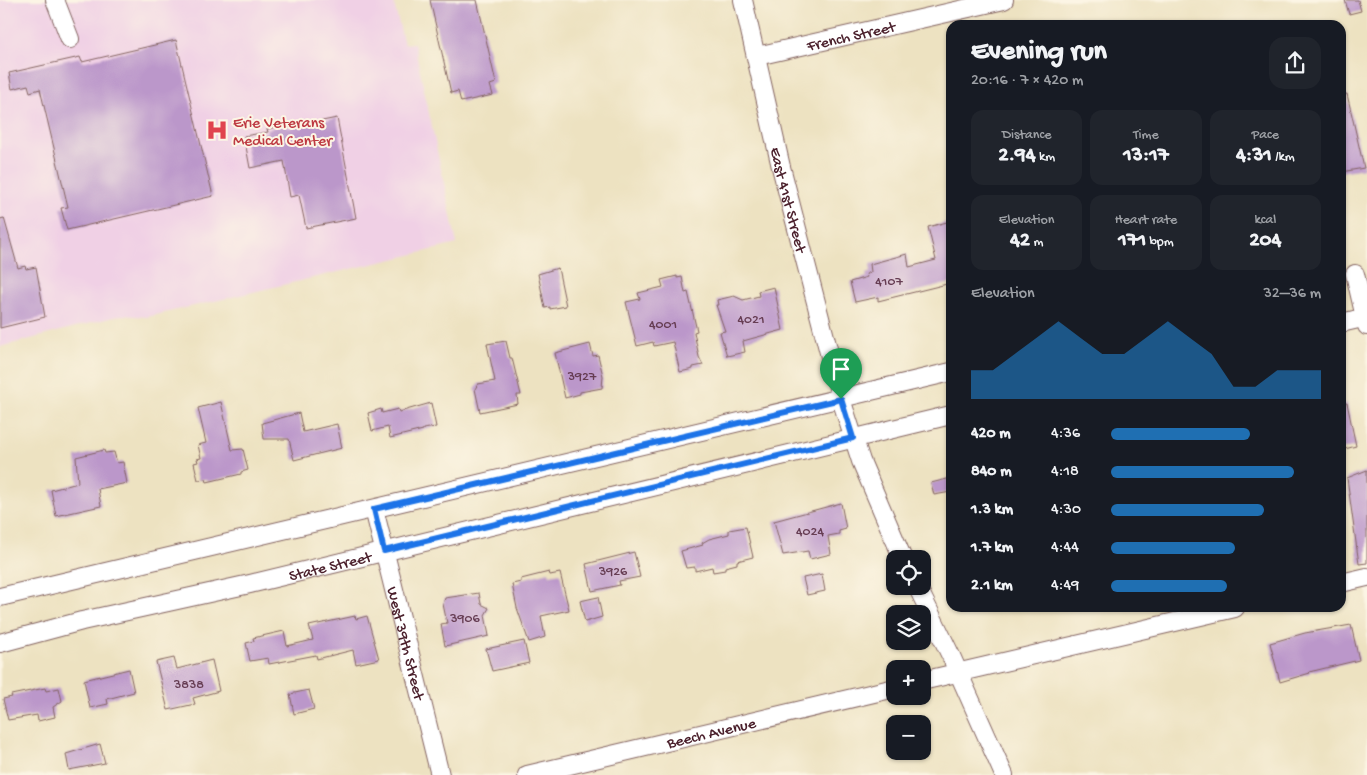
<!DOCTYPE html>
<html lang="en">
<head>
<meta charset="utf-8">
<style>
  body { margin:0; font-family:"Gochi Hand",sans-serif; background:#20242c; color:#f1f3f6; height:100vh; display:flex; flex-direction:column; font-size:19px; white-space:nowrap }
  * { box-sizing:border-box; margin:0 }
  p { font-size:16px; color:#9ea1a6 }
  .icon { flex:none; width:28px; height:28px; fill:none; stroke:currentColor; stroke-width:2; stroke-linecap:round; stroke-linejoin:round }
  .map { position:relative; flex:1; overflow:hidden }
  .details { position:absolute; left:946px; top:20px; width:400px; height:592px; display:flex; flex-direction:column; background:#171b24; border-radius:15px; box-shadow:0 1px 4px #0004 }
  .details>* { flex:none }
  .tools { position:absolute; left:886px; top:550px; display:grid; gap:10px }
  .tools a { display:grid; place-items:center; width:45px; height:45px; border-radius:10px; background:#171b24; box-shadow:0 1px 4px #0004; font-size:25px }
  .pin { position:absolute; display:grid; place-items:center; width:42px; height:42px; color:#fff; margin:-51px -21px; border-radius:50% 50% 50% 0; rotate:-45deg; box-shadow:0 0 5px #0007 }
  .pin .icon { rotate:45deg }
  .round { display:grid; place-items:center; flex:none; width:52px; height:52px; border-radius:15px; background:#20242c }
  .overview { display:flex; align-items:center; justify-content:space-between; height:85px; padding:0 25px }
  h1 { font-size:28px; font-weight:800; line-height:38px }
  .figures { display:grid; grid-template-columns:repeat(3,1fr); gap:8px; height:85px; padding:5px 25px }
  .figures div { display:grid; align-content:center; border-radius:12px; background:#20242c; text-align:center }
  .figures b { font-size:21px; font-weight:800 }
  .figures small { font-size:14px; font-weight:400 }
  .figures p { font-size:14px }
  .chart { height:140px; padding:10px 25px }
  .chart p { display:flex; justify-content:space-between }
  .chart svg { width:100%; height:90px; margin-top:5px; fill:#1f6fb2; opacity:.7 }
  ul { padding:0 25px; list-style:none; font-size:16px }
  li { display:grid; grid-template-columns:80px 60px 1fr; align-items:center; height:38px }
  li i { height:12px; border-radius:6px; background:#1f6fb2 }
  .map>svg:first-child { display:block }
</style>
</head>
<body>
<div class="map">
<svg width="1367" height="775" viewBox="0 0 1367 775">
  <rect width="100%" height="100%" fill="#fcf5e5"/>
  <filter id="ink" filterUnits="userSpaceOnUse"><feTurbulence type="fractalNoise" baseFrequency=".02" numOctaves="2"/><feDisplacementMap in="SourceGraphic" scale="10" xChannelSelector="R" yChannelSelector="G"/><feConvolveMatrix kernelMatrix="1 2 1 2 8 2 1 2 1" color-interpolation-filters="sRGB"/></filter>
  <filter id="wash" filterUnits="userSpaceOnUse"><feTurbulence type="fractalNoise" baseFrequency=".0096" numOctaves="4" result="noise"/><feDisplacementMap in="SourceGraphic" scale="20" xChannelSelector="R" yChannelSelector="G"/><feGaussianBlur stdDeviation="1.12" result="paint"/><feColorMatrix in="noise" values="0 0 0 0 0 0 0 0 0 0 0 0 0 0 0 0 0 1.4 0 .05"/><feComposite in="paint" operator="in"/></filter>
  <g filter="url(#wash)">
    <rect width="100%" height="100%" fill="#ede2c1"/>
    <!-- built -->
    <polygon fill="#f0d0e5" points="0,0 393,0 404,44 414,43 457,244 147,317 121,315 0,347"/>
    <g id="blocks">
      <!-- building -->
      <g fill="#bb97ca">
        <polygon points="430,0 477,0 496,83 490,85 493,95 461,102 458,91 451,93"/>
        <polygon points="1345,0 1358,0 1361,11 1349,14"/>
        <polygon points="176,40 213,196 67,230 61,208 68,207 40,89 30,92 28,85 12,89 9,73 80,57 82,62"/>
        <polygon points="1347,94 1364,168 1341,172 1341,95"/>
        <polygon points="337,118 356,218 306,228 299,195 290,197 284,161 250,168 244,136 268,132 267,129 287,125 288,128"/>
        <polygon points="4,218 18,268 25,266 26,269 36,267 45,317 0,328 0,219"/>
        <polygon points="947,222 951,236 951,283 878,301 878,297 855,302 850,282 867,277 866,274 871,272 870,264 907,254 909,267 936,260 928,227"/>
        <polygon points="558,268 566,306 550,309 550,307 545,308 538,274"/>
        <polygon points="677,276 677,278 682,277 685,293 688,292 697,331 694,332 699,357 703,365 693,367 693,369 680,372 673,342 654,346 653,342 637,346 626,302 640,299 638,293 663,287 661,280"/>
        <polygon points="774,287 783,330 743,341 745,352 727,356 720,332 725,331 716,305 718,305 717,300 734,296 743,300 759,296 758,291"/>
        <polygon points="506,341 510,358 512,358 521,395 517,395 518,404 480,412 475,389 478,384 495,381 487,344"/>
        <polygon points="590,344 593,356 598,355 603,376 602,388 580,392 580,394 565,398 555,353"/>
        <polygon points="221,402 232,450 243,449 248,470 241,472 241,474 207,482 206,479 198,480 194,463 198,462 197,459 201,458 198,445 206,443 198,408"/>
        <polygon points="431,403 436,427 423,429 423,430 390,438 388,427 372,431 368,413 381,409 382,413 398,409 399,412"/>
        <polygon points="1347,403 1356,446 1341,450 1341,404"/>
        <polygon points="299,413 303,432 337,424 342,448 294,460 289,439 264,439 262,423"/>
        <polygon points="104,450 105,453 114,452 117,463 123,462 127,483 98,489 101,506 56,516 51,490 78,483 76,457"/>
        <polygon points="1367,470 1367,563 1359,564 1347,478"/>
        <polygon points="951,478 951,492 934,495 931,483"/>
        <polygon points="841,503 846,529 839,531 839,534 828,536 831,554 810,559 808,551 783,555 774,521"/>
        <polygon points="746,527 753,557 737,561 737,564 725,567 725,570 713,572 712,567 695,571 695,567 686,568 681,551 703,545 702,543 709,539 729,534 729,530"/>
        <polygon points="634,552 640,577 619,581 620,585 592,591 586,564"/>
        <polygon points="549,572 550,575 560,573 569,610 541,616 545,637 529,642 517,608 512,584 521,582 521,579"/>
        <polygon points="822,574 825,591 807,595 803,578"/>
        <polygon points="479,593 481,604 489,608 485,615 489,636 445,646 441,624 447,623 443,604 445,598"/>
        <polygon points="598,597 602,617 585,622 580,601"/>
        <polygon points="355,616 356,619 367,616 379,659 356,664 353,650 317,659 316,655 269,664 268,658 250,661 246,643 254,641 253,638 284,631 287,646 313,640 309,626"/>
        <polygon points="1351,625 1359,660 1309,672 1310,673 1280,682 1270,643 1305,633"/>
        <polygon points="524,641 529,663 492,671 486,649"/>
        <polygon points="174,658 177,669 212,660 219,691 193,698 195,704 168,710 156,662"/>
        <polygon points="129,669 134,692 107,699 108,704 90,708 84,680"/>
        <polygon points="45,688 46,691 59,688 62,701 53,707 55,717 38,721 37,715 8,720 3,699 12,697 11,695"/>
        <polygon points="309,690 314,709 294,714 290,694"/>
        <polygon points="100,744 105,763 69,770 66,754"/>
      </g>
    </g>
  </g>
  <g filter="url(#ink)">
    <use href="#blocks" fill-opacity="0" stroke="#836360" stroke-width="1"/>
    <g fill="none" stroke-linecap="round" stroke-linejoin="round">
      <!-- minor casing -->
      <g stroke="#836360" stroke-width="20">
        <g id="minor">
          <polyline points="55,0 70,39"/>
          <path id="s1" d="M743,0L781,167L841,399L861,461L903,559"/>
          <path id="s2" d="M757,56L1004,0"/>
          <polyline points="1355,274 1367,326"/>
          <polyline points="1341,323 1367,317"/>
          <path id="s3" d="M374,509L440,775"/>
          <polyline points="1341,583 1367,577"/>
          <polyline points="917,586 951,656 1004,775"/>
          <polyline points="0,597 951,372"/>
          <path id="s4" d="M0,643L82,621L250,584L951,415"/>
          <polyline points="922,681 1235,608"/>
          <path id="s5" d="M527,775L895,688"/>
        </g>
      </g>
      <!-- minor -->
      <use href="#minor" stroke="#fff" stroke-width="18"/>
    </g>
  </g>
  <g fill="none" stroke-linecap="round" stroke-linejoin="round" filter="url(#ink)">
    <!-- route casing -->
    <g stroke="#fff" stroke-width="10">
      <polygon id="route" points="841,399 853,438 384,551 374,509"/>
    </g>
    <!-- route -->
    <use href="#route" stroke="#1a73e8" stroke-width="6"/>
  </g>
  <!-- icons -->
  <defs>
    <g id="hospital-bare" transform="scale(1.725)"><path d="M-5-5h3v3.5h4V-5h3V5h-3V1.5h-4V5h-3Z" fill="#e0444e" stroke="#fcf5e5" stroke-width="2.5" paint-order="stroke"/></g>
  </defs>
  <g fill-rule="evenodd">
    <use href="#hospital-bare" x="217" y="130"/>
  </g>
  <g text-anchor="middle" stroke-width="4" stroke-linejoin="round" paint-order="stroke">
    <!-- number labels -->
    <g font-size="14" fill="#663d53">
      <text x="889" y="285">4107</text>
      <text x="751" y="323">4021</text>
      <text x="663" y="328">4001</text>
      <text x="582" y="380">3927</text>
      <text x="810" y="535">4024</text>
      <text x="613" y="575">3926</text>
      <text x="465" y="622">3906</text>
      <text x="189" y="688">3838</text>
    </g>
    <!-- street labels -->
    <g font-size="16" fill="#4a1f2b" stroke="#fcf5e5">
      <text dy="6" stroke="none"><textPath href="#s2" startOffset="96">French Street</textPath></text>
      <text dy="6" stroke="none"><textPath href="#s1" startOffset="205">East 41st Street</textPath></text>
      <text dy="6" stroke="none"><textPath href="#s4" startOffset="339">State Street</textPath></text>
      <text dy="6" stroke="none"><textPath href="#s3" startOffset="138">West 39th Street</textPath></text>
      <text dy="6" stroke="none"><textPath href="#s5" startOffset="189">Beech Avenue</textPath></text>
    </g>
    <!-- health labels -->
    <g font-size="16" fill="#be3a42" stroke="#fcf5e5" text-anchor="start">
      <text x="233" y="127">Erie Veterans<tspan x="233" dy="18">Medical Center</tspan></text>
    </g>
  </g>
</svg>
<div class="tools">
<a><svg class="icon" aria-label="locate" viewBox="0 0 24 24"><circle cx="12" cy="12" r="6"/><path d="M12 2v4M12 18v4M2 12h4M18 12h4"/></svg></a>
<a><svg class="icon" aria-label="layers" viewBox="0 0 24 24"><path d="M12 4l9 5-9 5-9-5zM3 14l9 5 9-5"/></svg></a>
<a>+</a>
<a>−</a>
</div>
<div class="pin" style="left:841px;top:399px;background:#1e9e55"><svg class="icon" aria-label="arrive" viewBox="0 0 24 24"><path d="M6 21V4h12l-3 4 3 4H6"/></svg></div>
<section class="details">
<div class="overview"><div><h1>Evening run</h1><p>20:16 · 7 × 420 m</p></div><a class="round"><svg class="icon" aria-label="share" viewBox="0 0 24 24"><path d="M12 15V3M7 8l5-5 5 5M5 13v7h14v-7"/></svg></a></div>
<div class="figures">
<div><p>Distance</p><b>2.94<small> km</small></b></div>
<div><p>Time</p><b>13:17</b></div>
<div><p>Pace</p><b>4:31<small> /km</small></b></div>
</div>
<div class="figures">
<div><p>Elevation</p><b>42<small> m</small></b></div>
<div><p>Heart rate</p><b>171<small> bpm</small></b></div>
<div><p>kcal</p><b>204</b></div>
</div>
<div class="chart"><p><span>Elevation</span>32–36 m</p>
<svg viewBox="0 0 160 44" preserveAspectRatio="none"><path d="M0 44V30L10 30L20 22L30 14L40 6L50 14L60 22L70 22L80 14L90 6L100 14L110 22L120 38L130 38L140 30L150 30L160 30V44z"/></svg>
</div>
<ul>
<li><b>420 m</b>4:36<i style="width:66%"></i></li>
<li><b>840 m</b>4:18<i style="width:87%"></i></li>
<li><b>1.3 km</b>4:30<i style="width:73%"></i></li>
<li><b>1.7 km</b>4:44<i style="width:59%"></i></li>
<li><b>2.1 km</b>4:49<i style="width:55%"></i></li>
</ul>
</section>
</div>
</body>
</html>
